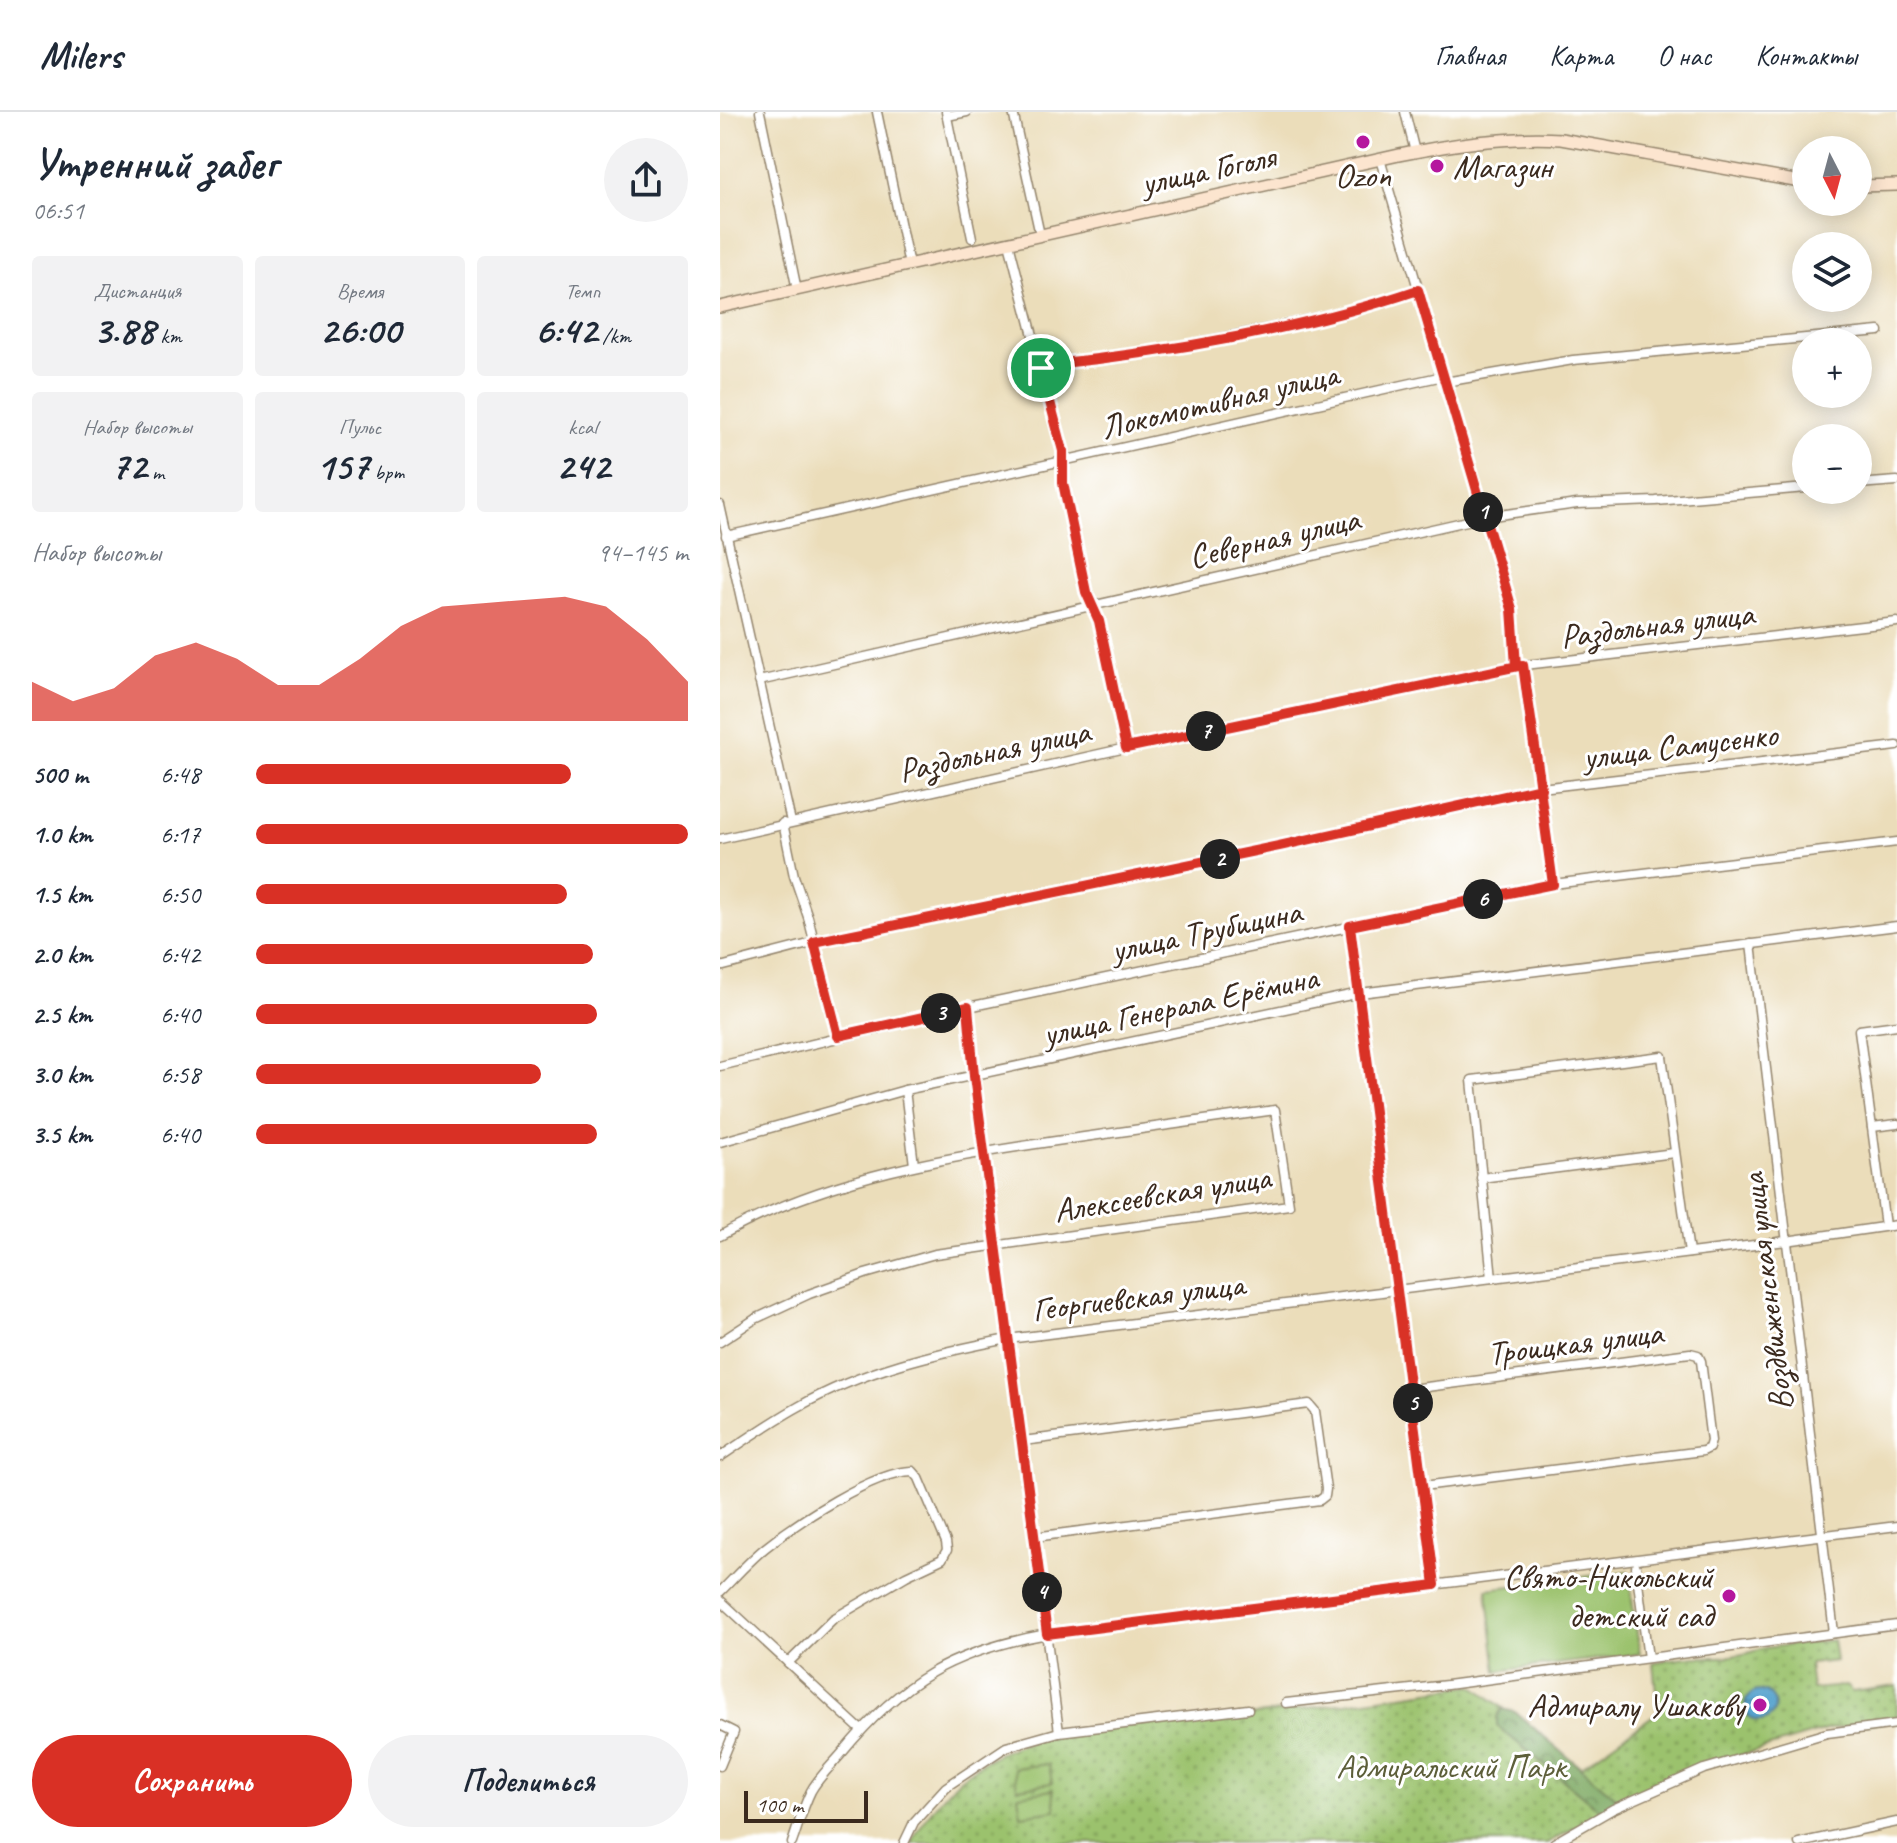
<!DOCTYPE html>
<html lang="ru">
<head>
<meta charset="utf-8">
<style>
  body { margin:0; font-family:Caveat,sans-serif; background:#f2f2f3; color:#1f2937; height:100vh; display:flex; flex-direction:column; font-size:30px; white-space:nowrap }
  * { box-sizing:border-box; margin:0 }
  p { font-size:26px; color:#747a83 }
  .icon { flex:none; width:44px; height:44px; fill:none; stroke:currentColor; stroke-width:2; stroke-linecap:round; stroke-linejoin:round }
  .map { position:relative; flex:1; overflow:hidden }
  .panel { display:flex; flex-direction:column; background:#fff; width:720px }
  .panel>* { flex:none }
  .needle { width:52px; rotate:174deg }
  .buttons { position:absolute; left:1072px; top:24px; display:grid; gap:16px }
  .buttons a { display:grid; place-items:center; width:80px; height:80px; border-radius:50%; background:#fff; box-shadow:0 4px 20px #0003; font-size:40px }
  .scale { position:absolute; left:24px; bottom:20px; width:124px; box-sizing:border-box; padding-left:8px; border:4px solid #3b2a1e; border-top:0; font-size:22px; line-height:28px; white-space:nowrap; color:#3b2a1e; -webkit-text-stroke:6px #fff; paint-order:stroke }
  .pin { position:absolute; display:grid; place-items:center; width:68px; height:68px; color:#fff; margin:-34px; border:4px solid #fff; border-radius:50%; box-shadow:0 2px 8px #0007 }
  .km { position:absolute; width:40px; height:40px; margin:-20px; border-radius:50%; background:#222; color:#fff; font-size:22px; line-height:40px; text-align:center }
  .round { display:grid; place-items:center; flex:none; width:84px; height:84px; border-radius:42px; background:#f2f2f3 }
  .overview { display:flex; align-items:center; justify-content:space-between; height:136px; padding:0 32px }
  h1 { font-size:44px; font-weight:700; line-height:60px }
  .figures { display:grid; grid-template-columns:repeat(3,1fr); gap:12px; height:136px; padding:8px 32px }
  .figures div { display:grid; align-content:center; border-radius:8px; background:#f2f2f3; text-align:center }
  .figures b { font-size:40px; font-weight:700 }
  .figures small { font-size:22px; font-weight:400 }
  .figures p { font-size:22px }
  .chart { height:224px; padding:16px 32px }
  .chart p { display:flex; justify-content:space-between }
  .chart svg { width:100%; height:144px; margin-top:8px; fill:#d93025; opacity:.7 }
  .primary-button { display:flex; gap:16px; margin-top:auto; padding:16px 32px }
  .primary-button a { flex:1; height:92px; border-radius:48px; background:#d93025; color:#fff; font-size:32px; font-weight:700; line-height:92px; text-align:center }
  .primary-button a+a { background:#f2f2f3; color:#1f2937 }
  ul { padding:0 32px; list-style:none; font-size:26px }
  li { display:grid; grid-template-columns:128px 96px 1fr; align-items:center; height:60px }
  li i { height:20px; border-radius:10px; background:#d93025 }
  header { display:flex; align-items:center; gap:48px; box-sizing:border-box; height:112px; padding:0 40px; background:#fff; border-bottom:2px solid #e0e1e3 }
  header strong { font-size:38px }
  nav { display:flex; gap:44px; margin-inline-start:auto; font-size:28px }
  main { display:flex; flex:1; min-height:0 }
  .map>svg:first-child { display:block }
</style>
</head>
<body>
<header>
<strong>Milers</strong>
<nav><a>Главная</a><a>Карта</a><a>О нас</a><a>Контакты</a></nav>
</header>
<main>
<section class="panel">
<div class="overview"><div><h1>Утренний забег</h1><p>06:51</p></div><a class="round"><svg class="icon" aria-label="share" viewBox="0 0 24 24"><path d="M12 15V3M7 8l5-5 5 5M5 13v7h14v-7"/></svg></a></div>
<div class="figures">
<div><p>Дистанция</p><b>3.88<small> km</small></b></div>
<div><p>Время</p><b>26:00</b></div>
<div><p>Темп</p><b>6:42<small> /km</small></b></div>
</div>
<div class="figures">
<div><p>Набор высоты</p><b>72<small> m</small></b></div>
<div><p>Пульс</p><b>157<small> bpm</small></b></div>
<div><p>kcal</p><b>242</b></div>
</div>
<div class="chart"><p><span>Набор высоты</span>94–145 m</p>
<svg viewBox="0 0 160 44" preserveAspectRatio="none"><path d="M0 44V32L10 38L20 34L30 24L40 20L50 25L60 33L70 33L80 25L90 15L100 9L110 8L120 7L130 6L140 9L150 19L160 32V44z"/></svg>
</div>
<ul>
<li><b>500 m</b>6:48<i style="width:73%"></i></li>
<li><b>1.0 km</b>6:17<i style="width:100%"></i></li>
<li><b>1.5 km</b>6:50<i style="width:72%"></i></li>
<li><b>2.0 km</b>6:42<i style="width:78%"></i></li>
<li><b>2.5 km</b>6:40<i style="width:79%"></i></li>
<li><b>3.0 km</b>6:58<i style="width:66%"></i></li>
<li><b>3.5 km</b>6:40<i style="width:79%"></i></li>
</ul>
<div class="primary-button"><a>Сохранить</a><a>Поделиться</a></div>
</section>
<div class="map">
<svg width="1177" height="1731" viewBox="0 0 1177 1731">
  <defs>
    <pattern id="green-dots" width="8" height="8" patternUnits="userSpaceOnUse" patternTransform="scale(2)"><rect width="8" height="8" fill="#9bc26d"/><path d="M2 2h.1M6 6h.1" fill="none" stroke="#809e59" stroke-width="1.8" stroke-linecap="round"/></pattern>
    <pattern id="forest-crowns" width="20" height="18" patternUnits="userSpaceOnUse" patternTransform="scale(2)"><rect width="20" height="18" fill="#7ca860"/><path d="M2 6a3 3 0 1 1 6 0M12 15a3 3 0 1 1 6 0" fill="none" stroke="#67894f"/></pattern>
    <pattern id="water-ripples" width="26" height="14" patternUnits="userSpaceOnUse" patternTransform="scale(2)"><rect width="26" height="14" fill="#54a2cd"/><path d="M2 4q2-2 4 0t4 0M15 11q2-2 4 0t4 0" fill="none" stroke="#4784a6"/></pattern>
  </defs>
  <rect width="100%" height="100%" fill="#fff"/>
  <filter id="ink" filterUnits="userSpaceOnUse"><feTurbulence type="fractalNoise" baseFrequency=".0125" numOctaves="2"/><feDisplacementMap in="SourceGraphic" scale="16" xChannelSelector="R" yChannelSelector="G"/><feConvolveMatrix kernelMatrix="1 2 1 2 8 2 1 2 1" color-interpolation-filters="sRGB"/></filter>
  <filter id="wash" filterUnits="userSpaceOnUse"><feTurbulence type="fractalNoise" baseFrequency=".006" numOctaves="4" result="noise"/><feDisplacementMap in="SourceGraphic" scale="32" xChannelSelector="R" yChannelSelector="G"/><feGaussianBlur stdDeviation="1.8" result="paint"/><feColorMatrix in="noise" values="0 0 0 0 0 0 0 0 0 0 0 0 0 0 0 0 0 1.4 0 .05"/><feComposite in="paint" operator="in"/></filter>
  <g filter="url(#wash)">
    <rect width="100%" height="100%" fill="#ebddba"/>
    <!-- green -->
    <path fill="url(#green-dots)" stroke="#6b7646" stroke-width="2" d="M1113,1528L1116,1549L1089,1552L1092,1577L1126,1574L1132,1580L1177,1574V1608L1109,1617L983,1655L903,1689L827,1731H191C212,1693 238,1661 278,1642C340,1611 448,1612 518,1605C596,1597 674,1583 753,1573L861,1655L938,1600L933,1551L935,1550C948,1548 962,1544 974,1545C997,1546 1022,1545 1044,1536Z"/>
    <!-- forest -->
    <polygon fill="url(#forest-crowns)" stroke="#5c693f" stroke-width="2" points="782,1597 795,1600 900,1689 881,1699 777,1614 777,1605"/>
    <!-- pitch -->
    <g fill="#9bc26d" stroke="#6b7646" stroke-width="2">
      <polygon points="908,1459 920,1542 777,1559 767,1477"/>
      <polygon points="329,1652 332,1671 297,1676 294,1656"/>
      <polygon points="333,1678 336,1698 301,1703 298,1683"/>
    </g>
    <!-- water -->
    <circle fill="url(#water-ripples)" stroke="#486676" stroke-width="2" cx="1040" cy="1594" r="15"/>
  </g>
  <g filter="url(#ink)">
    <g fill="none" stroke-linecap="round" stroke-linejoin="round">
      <!-- street casing -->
      <g stroke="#93846c" stroke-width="11">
        <g id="street">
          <polyline points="40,0 77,178"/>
          <polyline points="157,0 189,153"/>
          <polyline points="226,0 252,126"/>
          <polyline points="293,0 320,123"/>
          <polyline points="685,0 695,40"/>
          <polyline points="227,4 247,0"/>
          <polyline points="660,47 792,497 796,554"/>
          <polyline points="289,131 343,339 343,371 366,480 379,509 406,636"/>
          <polyline points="321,256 443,238 556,215 656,192 698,178"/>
          <polyline points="725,270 853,248 1159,219"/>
          <polyline points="1138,372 1177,369"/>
          <polyline points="0,393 71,710"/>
          <polyline points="6,424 723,264"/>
          <polyline points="803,553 833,772"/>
          <polyline points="39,569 765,405 857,392 936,389 1086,376"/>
          <polyline points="63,711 74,764 88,805 118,924"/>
          <polyline points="0,727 406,636 796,554 1177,510"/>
          <polyline points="630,814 715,1473"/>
          <polyline points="1031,832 1114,1521"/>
          <polyline points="0,855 108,827 559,734 821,676 1177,634"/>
          <polyline points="248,895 254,964 339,1620"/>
          <polyline points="0,954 248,895 833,772 1177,730"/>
          <polyline points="185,978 194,1053"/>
          <polyline points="1152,1015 1177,1012"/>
          <polyline points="0,1030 185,978 640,881 1177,814"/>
          <polyline points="761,1066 954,1041"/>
          <polyline points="1165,1114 1139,918 1177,913"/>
          <path d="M0,1124C107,1064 230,1044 350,1027C418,1017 487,1008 555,998L569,1093L215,1142L145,1162L89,1182L35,1207L0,1230"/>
          <polyline points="772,1166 752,968 942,944 969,1141"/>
          <polyline points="691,1277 970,1241 978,1243 981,1249 991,1329 989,1336 983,1339 703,1374"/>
          <polyline points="303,1329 589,1292 595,1299 606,1377 605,1384 600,1388 314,1425"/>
          <path d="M0,1345C25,1328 51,1310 78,1295C143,1258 215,1241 288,1227L1066,1129L1177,1113"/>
          <polyline points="916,1455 928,1546"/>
          <path d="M0,1480C15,1465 29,1449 45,1436C76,1411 154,1359 193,1359L199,1366L226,1430L227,1438L222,1447L186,1464L113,1507L68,1551"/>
          <polyline points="0,1488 141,1618"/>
          <polyline points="566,1591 727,1573 1177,1513"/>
          <polyline points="0,1613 14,1620 0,1654"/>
          <path d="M72,1731C78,1714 83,1695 91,1679C98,1666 112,1653 122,1641C182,1568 233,1539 327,1522L1177,1414"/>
          <polyline points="184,1731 194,1710 226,1675 286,1635 339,1620 528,1597"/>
          <polyline points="834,1731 893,1697 984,1657 1107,1621 1177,1612"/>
          <polyline points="1079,1731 1177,1710"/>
        </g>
      </g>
      <!-- secondary casing -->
      <g stroke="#93846c" stroke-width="14">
        <g id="secondary">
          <polyline points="1138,74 1177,73"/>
          <path d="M0,195L679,43C733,32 786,24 841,27L1086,71"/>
        </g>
      </g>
      <!-- street -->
      <use href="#street" stroke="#fff" stroke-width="8"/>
      <!-- secondary -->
      <use href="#secondary" stroke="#fce5cf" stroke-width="11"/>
    </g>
  </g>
  <g fill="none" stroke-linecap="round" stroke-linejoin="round" filter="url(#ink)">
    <!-- route casing -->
    <g stroke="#fff" stroke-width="16">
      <path id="route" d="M321,256L333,252C451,240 586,216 698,178L792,497L796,554L803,553L821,676L559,734L94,830L118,924L248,895L254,964L327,1522L715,1473L630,814L833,772L803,553L406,636L379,509L366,480L343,371V339L321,256"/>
    </g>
    <!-- route -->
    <use href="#route" stroke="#d93025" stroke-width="10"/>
  </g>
  <!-- markers -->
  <g fill="#b5179e" stroke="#fff" stroke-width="3">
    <circle cx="643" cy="30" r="8"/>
    <circle cx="717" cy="54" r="8"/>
    <circle cx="1009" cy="1484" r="8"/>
    <circle cx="1040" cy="1593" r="8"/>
  </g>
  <g text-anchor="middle" stroke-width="6" stroke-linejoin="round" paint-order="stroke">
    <!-- poi labels -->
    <g font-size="34" fill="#3b2a1e" stroke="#fff" text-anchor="end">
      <text x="733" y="66" text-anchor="start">Магазин</text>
      <text x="643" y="75" text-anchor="middle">Ozon</text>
      <text x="993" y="1476">Свято-Никольский<tspan x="993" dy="39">детский сад</tspan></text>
      <text x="1024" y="1605">Адмиралу Ушакову</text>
    </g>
    <!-- street labels -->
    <g font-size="34" fill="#3b2a1e" stroke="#fff">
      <text transform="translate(488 57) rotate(-12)" y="12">улица Гоголя</text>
      <text transform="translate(499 288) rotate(-13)" y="12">Локомотивная улица</text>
      <text transform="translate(554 425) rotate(-13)" y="12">Северная улица</text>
      <text transform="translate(937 512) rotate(-7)" y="12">Раздольная улица</text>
      <text transform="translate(960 633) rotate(-7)" y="12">улица Самусенко</text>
      <text transform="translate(274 638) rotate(-12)" y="12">Раздольная улица</text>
      <text transform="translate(486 818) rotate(-12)" y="12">улица Трубицина</text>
      <text transform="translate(460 893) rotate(-12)" y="12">улица Генерала Ерёмина</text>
      <text transform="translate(442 1081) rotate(-9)" y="12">Алексеевская улица</text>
      <text transform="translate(1046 1180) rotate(-97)" y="12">Воздвиженская улица</text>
      <text transform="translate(418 1184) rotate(-7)" y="12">Георгиевская улица</text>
      <text transform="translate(855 1230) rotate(-7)" y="12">Троицкая улица</text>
    </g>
    <!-- park labels -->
    <g font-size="34" fill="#5d5f3a" stroke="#fff">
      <text x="731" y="1666">Адмиральский Парк</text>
    </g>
  </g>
</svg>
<div class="buttons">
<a><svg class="needle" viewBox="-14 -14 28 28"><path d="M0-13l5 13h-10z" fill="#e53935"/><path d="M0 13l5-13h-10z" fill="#747a83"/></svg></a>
<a><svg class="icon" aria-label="layers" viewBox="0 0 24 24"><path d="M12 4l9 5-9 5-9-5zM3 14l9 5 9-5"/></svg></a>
<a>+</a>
<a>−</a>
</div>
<div class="scale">100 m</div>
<div class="pin" style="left:321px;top:256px;background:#1e9e55"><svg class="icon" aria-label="arrive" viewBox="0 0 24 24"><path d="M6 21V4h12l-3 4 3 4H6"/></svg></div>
<b class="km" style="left:763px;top:400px">1</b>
<b class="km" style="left:500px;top:747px">2</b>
<b class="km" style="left:221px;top:901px">3</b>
<b class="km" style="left:322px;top:1480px">4</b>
<b class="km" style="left:693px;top:1291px">5</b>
<b class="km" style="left:763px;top:787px">6</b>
<b class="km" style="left:486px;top:619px">7</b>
</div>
</main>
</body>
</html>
